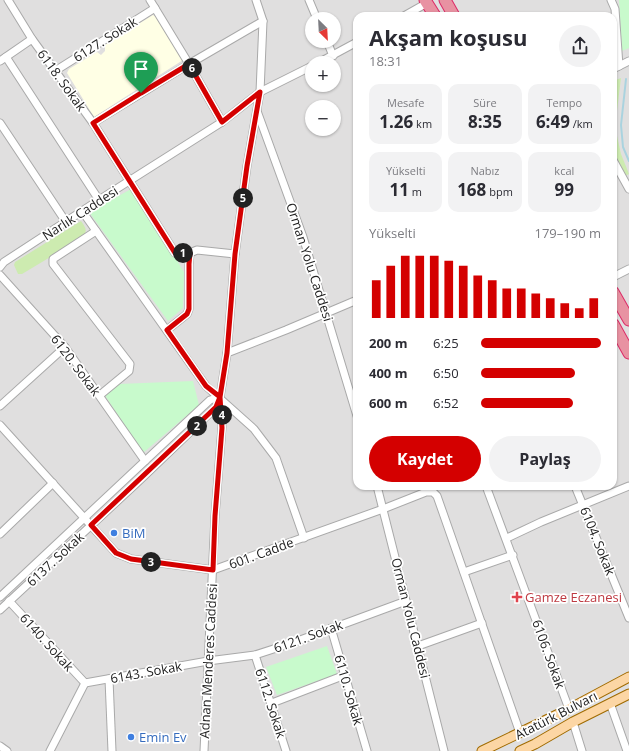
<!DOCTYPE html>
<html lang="tr">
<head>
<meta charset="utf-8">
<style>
  body { margin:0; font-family:"Open Sans",sans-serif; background:#f2f2f3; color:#2b2b33; height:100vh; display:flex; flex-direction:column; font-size:15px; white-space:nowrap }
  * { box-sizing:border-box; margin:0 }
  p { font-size:13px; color:#7c7c81 }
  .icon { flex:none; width:22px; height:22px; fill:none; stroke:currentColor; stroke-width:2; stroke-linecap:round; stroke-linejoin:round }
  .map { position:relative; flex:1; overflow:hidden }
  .details { position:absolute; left:353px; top:12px; width:264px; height:478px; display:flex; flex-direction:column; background:#fff; border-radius:12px; box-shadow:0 1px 3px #0004 }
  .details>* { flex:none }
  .needle { width:26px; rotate:156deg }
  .buttons { position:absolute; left:305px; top:12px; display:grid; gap:8px }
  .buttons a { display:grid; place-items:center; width:36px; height:36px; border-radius:50%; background:#fff; box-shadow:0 1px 3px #0004; font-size:20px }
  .pin { position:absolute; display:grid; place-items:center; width:34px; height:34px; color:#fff; margin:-41px -17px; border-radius:50% 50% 50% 0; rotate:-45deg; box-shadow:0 0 4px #0007 }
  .pin .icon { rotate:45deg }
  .km { position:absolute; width:20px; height:20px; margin:-10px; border-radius:50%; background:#222; color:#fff; font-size:11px; line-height:20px; text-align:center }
  .round { display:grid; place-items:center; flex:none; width:42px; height:42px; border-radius:21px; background:#f2f2f3 }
  .head { display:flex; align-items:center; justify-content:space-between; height:68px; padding:0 16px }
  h1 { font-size:22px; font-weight:700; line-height:30px }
  .figures { display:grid; grid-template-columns:repeat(3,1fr); gap:6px; height:68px; padding:4px 16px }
  .figures div { display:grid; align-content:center; border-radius:10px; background:#f2f2f3; text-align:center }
  .figures b { font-size:17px; font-weight:700 }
  .figures small { font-size:11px; font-weight:400 }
  .figures p { font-size:11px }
  .chart { height:112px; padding:8px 16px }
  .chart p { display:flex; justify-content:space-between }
  .chart svg { width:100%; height:72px; margin-top:4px; stroke:#d40000; stroke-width:6 }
  .button { display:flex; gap:8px; margin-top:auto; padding:8px 16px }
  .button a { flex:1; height:46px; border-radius:24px; background:#d40000; color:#fff; font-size:16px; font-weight:700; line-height:46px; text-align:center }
  .button a+a { background:#f2f2f3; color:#2b2b33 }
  ul { padding:0 16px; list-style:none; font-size:13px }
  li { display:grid; grid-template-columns:64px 48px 1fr; align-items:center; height:30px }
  li i { height:10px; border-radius:5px; background:#d40000 }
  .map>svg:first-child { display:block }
</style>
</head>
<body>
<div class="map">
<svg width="629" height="751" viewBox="0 0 629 751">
  <rect width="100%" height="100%" fill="#f2efe9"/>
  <!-- residential -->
  <path fill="#e0dfdf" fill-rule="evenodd" d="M0,0H629V751H0ZM357,16H613V486H357ZM312,19H334V41H312ZM312,63H334V85H312ZM312,107H334V129H312Z"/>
  <!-- education -->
  <polygon fill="#ffffe5" points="153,15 157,18 183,60 94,117 67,73 69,69 97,52 101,55 105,51 105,45"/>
  <!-- grass -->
  <g fill="#cdebb0">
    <polygon points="621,78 615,127 621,154 629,174 625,176 613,152 613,81"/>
    <path d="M81,221C86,228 88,231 82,238L22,274H18L14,265L15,262Z"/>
  </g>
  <!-- park -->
  <g fill="#c8facc">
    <polygon points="619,0 629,0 629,48 622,51"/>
    <polygon points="133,188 184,272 183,308 168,321 89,212"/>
    <polygon points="193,381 199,405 143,453 104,394 119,384"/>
    <polygon points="327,646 337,674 277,695 266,667"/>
  </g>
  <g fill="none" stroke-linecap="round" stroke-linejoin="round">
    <!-- stream -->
    <polyline stroke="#aad3df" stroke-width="2" points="626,79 621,125 623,147 629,161"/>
    <!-- minor casing -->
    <g stroke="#a9a9a9" stroke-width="9">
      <g id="minor">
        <polyline points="8,0 32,39 93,123 175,253 190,253"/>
        <polyline points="150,0 189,64 222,122"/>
        <polyline points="309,0 317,19"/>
        <polyline points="611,0 615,9 619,66"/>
        <polyline points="404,16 427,3"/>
        <polyline points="327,41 333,56"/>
        <polyline points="6,57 99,200"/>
        <polyline points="0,61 32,39"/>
        <polyline points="318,63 357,42"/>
        <polyline points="613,69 629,61"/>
        <polyline points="55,71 155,8"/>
        <polyline points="257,111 303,237 357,416"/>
        <polyline points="0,123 66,222"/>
        <polyline points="93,123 189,64 263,21"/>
        <polyline points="613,160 629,189"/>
        <polyline points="82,211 206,386 254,429 276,458 304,538"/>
        <polyline points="96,231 53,259 53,264 130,364 129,371 100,395"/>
        <polyline points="0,267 4,262 99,200 222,122 260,92 312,66"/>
        <polyline points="0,275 65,347 145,461"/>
        <polyline points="613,277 629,269"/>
        <polyline points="167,330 187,314 189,309 189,265 190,253 197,250 235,254"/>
        <polyline points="227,353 286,330 357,300"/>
        <polyline points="0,406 65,347"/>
        <polyline points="0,425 116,553 131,559 213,570 383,509 426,492 433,492 437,496 443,513 520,733"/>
        <polyline points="377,486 444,751"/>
        <polyline points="486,486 569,709"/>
        <polyline points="575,486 629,618"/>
        <polyline points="0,534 53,483"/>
        <polyline points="507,538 541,522 629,486"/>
        <polyline points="464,572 513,555"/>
        <polyline points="0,597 210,400 220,397 216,407 140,480 0,610"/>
        <polyline points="9,601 85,683"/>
        <polyline points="331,628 367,751"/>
        <polyline points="418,646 482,623"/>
        <polyline points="255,655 286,751"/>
        <polyline points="109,679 112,751"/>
        <polyline points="85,683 208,661 255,655 292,643 406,601"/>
        <polyline points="272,703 345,675"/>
        <polyline points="610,703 627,751"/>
        <polyline points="573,722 582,751"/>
        <polyline points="0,746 7,751"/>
        <polyline points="50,751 85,683"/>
        <polyline points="204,751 215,516 222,427 220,397 227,353 235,254 247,166 260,92 263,21 256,0"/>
      </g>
    </g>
    <!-- major casing -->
    <g stroke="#a06b00" stroke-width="11">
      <g id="major">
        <polyline points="482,751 569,709 629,677"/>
        <polyline points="520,751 535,744 573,722 629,694"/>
      </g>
    </g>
    <!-- highway casing -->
    <g stroke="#dc2a67" stroke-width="13">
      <g id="highway">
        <polyline points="425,0 435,16"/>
        <polyline points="445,0 454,16"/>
        <polyline points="613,292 629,320"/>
        <polyline points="613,324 629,353"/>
      </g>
    </g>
    <!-- minor -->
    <use href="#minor" stroke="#fff" stroke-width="7"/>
    <!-- major -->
    <use href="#major" stroke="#fcd6a4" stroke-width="9"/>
    <!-- highway -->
    <use href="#highway" stroke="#e892a2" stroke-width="11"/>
  </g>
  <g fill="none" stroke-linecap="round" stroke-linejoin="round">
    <!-- route casing -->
    <g stroke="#fff" stroke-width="8">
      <polyline id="route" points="141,93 93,123 175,253 190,253 189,264 189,309 187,314 167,330 206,386 220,397 216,407 91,525 116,553 131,559 213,570 215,516 222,428 220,397 227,353 235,254 247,166 260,92 222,122 189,64 141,93"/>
    </g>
    <!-- route -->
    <use href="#route" stroke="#d40000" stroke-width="5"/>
  </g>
  <!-- markers -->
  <g fill="#3f7fe0" stroke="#fff" stroke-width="1.5">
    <circle cx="114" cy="533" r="4"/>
    <circle cx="131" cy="737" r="4"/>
  </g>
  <path fill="#e0444e" stroke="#fff" stroke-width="1.5" d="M515 591h4v4h4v4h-4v4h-4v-4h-4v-4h4z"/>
  <g text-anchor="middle" stroke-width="3.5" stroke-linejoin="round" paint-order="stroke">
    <!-- street labels -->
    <g font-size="13" fill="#222" stroke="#fff">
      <text transform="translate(105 39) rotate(-32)" y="5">6127. Sokak</text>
      <text transform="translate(62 80) rotate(54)" y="5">6118. Sokak</text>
      <text transform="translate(80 213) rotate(-33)" y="5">Narlık Caddesi</text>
      <text transform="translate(310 262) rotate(72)" y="5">Orman Yolu Caddesi</text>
      <text transform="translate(76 365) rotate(53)" y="5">6120. Sokak</text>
      <text transform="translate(598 541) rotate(68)" y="5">6104. Sokak</text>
      <text transform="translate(261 553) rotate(-20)" y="5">601. Cadde</text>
      <text transform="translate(55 559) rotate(-43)" y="5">6137. Sokak</text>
      <text transform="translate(411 618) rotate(76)" y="5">Orman Yolu Caddesi</text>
      <text transform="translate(308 636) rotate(-20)" y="5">6121. Sokak</text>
      <text transform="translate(47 642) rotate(48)" y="5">6140. Sokak</text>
      <text transform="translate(549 654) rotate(70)" y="5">6106. Sokak</text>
      <text transform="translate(208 661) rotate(-87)" y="5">Adnan Menderes Caddesi</text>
      <text transform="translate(146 672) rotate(-10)" y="5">6143. Sokak</text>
      <text transform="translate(349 690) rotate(74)" y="5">6110. Sokak</text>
      <text transform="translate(271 703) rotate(72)" y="5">6112. Sokak</text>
      <text transform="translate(556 715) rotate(-27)" y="5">Atatürk Bulvarı</text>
    </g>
    <!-- shop labels -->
    <g font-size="13" fill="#366cbe" stroke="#fff" text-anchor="start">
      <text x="122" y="538">BiM</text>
      <text x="139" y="742">Emin Ev</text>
    </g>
    <!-- health labels -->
    <g font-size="13" fill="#be3a42" stroke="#fff" text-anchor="start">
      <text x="525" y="602">Gamze Eczanesi</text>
    </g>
  </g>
</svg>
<div class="buttons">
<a><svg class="needle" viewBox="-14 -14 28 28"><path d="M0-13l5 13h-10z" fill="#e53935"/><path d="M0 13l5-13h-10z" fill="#7c7c81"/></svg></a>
<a>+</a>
<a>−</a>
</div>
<div class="pin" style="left:141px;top:93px;background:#1e9e55"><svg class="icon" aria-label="arrive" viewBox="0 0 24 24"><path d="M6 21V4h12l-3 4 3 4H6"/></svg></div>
<b class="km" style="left:183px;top:253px">1</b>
<b class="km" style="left:197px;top:426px">2</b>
<b class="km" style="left:151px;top:562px">3</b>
<b class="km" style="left:222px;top:415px">4</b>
<b class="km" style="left:243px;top:198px">5</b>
<b class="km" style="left:192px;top:68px">6</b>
<section class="details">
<div class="head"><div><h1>Akşam koşusu</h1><p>18:31</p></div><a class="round"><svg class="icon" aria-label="share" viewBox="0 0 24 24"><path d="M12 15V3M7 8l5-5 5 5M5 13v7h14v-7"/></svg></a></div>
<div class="figures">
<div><p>Mesafe</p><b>1.26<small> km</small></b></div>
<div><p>Süre</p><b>8:35</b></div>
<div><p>Tempo</p><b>6:49<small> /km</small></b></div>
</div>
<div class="figures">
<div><p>Yükselti</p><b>11<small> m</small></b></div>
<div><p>Nabız</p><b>168<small> bpm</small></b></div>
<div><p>kcal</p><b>99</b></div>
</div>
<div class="chart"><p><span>Yükselti</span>179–190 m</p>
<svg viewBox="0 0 160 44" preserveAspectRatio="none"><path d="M5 44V21M15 44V12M25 44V6M35 44V6M45 44V6M55 44V9M65 44V12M75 44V18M85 44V21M95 44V26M105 44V26M115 44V29M125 44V32M135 44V35M145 44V38M155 44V32"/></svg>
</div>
<ul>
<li><b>200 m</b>6:25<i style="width:100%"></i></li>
<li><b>400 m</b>6:50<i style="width:78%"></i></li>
<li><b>600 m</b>6:52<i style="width:77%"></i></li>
</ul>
<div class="button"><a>Kaydet</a><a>Paylaş</a></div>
</section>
</div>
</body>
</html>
